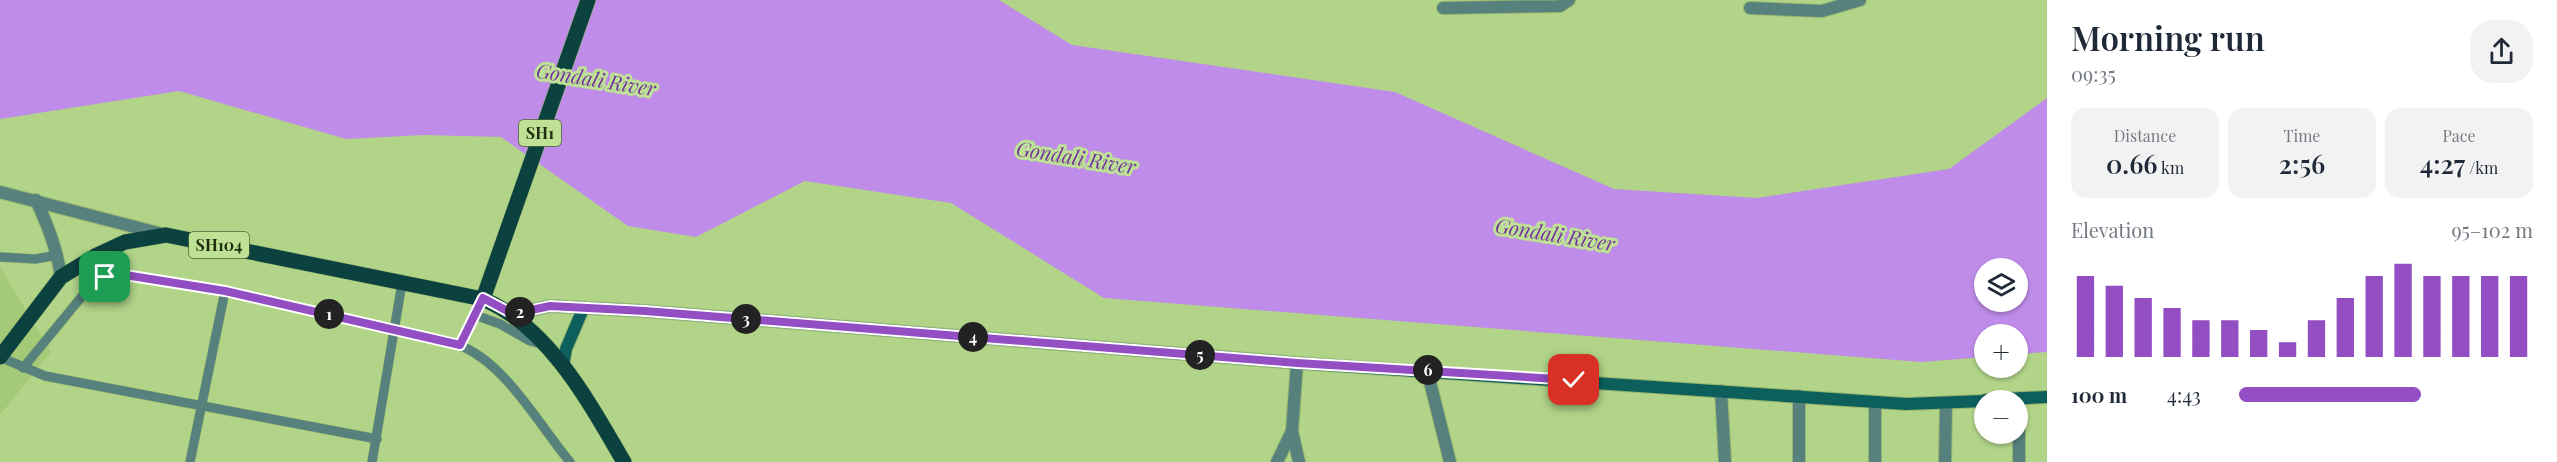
<!DOCTYPE html>
<html lang="en">
<head>
<meta charset="utf-8">
<style>
  body { margin:0; font-family:"Playfair Display",serif; background:#f2f2f3; color:#1f2937; height:100vh; display:flex; flex-direction:column; font-size:22px; white-space:nowrap }
  * { box-sizing:border-box; margin:0 }
  p { font-size:20px; color:#747a83 }
  .icon { flex:none; width:33px; height:33px; fill:none; stroke:currentColor; stroke-width:2; stroke-linecap:round; stroke-linejoin:round }
  .map { position:relative; flex:1; overflow:hidden }
  .side { display:flex; flex-direction:column; background:#fff; width:510px }
  .side>* { flex:none }
  .buttons { position:absolute; left:1974px; top:258px; display:grid; gap:12px }
  .buttons a { display:grid; place-items:center; width:54px; height:54px; border-radius:50%; background:#fff; box-shadow:0 2px 4px #0004; font-size:30px }
  .pin { position:absolute; display:grid; place-items:center; width:51px; height:51px; color:#fff; margin:-26px; border-radius:12px; box-shadow:0 3px 9px #0006 }
  .km { position:absolute; width:30px; height:30px; margin:-15px; border-radius:50%; background:#222; color:#fff; font-size:16px; line-height:30px; text-align:center }
  .round { display:grid; place-items:center; flex:none; width:63px; height:63px; border-radius:24px; background:#f2f2f3 }
  .overview { display:flex; align-items:center; justify-content:space-between; height:102px; padding:0 24px }
  h1 { font-size:33px; font-weight:600; line-height:45px }
  .figures { display:grid; grid-template-columns:repeat(3,1fr); gap:9px; height:102px; padding:6px 24px }
  .figures div { display:grid; align-content:center; border-radius:15px; background:#f2f2f3; text-align:center }
  .figures b { font-size:26px; font-weight:600 }
  .figures small { font-size:16px; font-weight:400 }
  .figures p { font-size:16px }
  .chart { height:168px; padding:12px 24px }
  .chart p { display:flex; justify-content:space-between }
  .chart svg { width:100%; height:108px; margin-top:6px; stroke:#924ec2; stroke-width:6 }
  ul { padding:0 24px; list-style:none; font-size:20px }
  li { display:grid; grid-template-columns:96px 72px 1fr; align-items:center; height:45px }
  li i { height:15px; border-radius:8px; background:#924ec2 }
  main { display:flex; flex:1; min-height:0 }
  .map>svg:first-child { display:block }
</style>
</head>
<body>
<main>
<div class="map">
<svg width="2047" height="462" viewBox="0 0 2047 462">
  <rect width="100%" height="100%" fill="#b1d488"/>
  <!-- built -->
  <polygon fill="#a5ca77" points="0,267 51,352 0,415"/>
  <!-- water -->
  <path fill="#bf8ce9" fill-rule="evenodd" d="M0,0H999L1072,45L1395,92L1614,189L1757,198L1949,169L2047,98V352L2018,354V334H1984V357L1921,362L1104,298L951,203L805,181L696,237L628,226L501,137L424,135L346,139L179,91L0,119ZM1984,268H2018V302H1984Z"/>
  <g fill="none" stroke-linecap="round" stroke-linejoin="round">
    <!-- service casing -->
    <g stroke="#94b370" stroke-width="10">
      <g id="service">
        <polyline points="0,257 35,259 58,255"/>
        <polyline points="475,315 500,324 530,341 541,344"/>
        <polyline points="460,344 483,299"/>
        <polyline points="0,357 45,376 377,439"/>
        <path d="M23,368L88,289L105,277L119,274L225,291L449,342C501,354 537,423 570,462"/>
        <polyline points="190,462 225,291"/>
        <polyline points="372,462 402,283"/>
      </g>
    </g>
    <!-- minor casing -->
    <g stroke="#94b370" stroke-width="14">
      <g id="minor">
        <polyline points="1443,8 1560,6 1569,0"/>
        <polyline points="1750,8 1822,11 1860,0"/>
        <polyline points="1427,370 1450,462"/>
        <polyline points="1721,391 1725,462"/>
        <polyline points="1875,402 1875,462"/>
        <polyline points="1799,462 1799,396"/>
        <polyline points="1945,462 1946,403"/>
        <polyline points="2019,462 2019,398"/>
      </g>
    </g>
    <!-- tertiary casing -->
    <g stroke="#94b370" stroke-width="14">
      <g id="tertiary">
        <polyline points="0,192 162,234"/>
        <path d="M36,200C48,226 57,249 61,277"/>
        <polyline points="1292,431 1299,462"/>
        <polyline points="1277,462 1292,431 1297,363"/>
      </g>
    </g>
    <!-- secondary casing -->
    <g stroke="#94b370" stroke-width="14">
      <g id="secondary">
        <polyline points="513,314 550,306 645,311 1297,363 1906,404 1984,401"/>
        <polyline points="563,366 566,349 583,309"/>
        <polyline points="1985,400 2047,397"/>
      </g>
    </g>
    <!-- primary casing -->
    <g stroke="#94b370" stroke-width="16">
      <g id="primary">
        <path d="M588,0L483,299C549,327 589,402 624,462"/>
        <polyline points="0,357 61,277 97,255 125,242 166,235 483,299"/>
      </g>
    </g>
    <!-- service -->
    <use href="#service" stroke="#56817d" stroke-width="9"/>
    <!-- minor -->
    <use href="#minor" stroke="#56817d" stroke-width="12"/>
    <!-- tertiary -->
    <use href="#tertiary" stroke="#56817d" stroke-width="12"/>
    <!-- secondary -->
    <use href="#secondary" stroke="#0c5f5a" stroke-width="12"/>
    <!-- primary -->
    <use href="#primary" stroke="#0b423f" stroke-width="15"/>
  </g>
  <g fill="none" stroke-linecap="round" stroke-linejoin="round">
    <!-- route casing -->
    <g stroke="#fff" stroke-width="12">
      <polyline id="route" points="105,277 119,274 225,291 460,345 483,298 513,314 550,306 645,311 1297,363 1574,380"/>
    </g>
    <!-- route -->
    <use href="#route" stroke="#924ec2" stroke-width="8"/>
  </g>
  <g text-anchor="middle" stroke-width="6" stroke-linejoin="round" paint-order="stroke">
    <!-- shield labels -->
    <g fill="#bee195" stroke="#506437" stroke-width="1.5">
      <rect x="519" y="120" width="42" height="26" rx="4.5"/>
      <rect x="189" y="232" width="60" height="26" rx="4.5"/>
    </g>
    <g font-size="16" font-weight="bold" fill="#212e0f">
      <text x="540" y="139">SH1</text>
      <text x="219" y="251">SH104</text>
    </g>
    <!-- water labels -->
    <g font-size="20" font-style="italic" fill="#73339e" stroke="#bee195">
      <text transform="translate(596 80) rotate(9)" y="7">Gondali River</text>
      <text transform="translate(1076 158) rotate(9)" y="7">Gondali River</text>
      <text transform="translate(1555 235) rotate(9)" y="7">Gondali River</text>
    </g>
  </g>
</svg>
<div class="buttons">
<a><svg class="icon" aria-label="layers" viewBox="0 0 24 24"><path d="M12 4l9 5-9 5-9-5zM3 14l9 5 9-5"/></svg></a>
<a>+</a>
<a>−</a>
</div>
<div class="pin" style="left:105px;top:277px;background:#1e9e55"><svg class="icon" aria-label="arrive" viewBox="0 0 24 24"><path d="M6 21V4h12l-3 4 3 4H6"/></svg></div>
<div class="pin" style="left:1574px;top:380px;background:#d93025"><svg class="icon" aria-label="check" viewBox="0 0 24 24"><path d="M5 12l5 5 9-10"/></svg></div>
<b class="km" style="left:329px;top:314px">1</b>
<b class="km" style="left:520px;top:312px">2</b>
<b class="km" style="left:746px;top:319px">3</b>
<b class="km" style="left:973px;top:337px">4</b>
<b class="km" style="left:1200px;top:355px">5</b>
<b class="km" style="left:1428px;top:370px">6</b>
</div>
<section class="side">
<div class="overview"><div><h1>Morning run</h1><p>09:35</p></div><a class="round"><svg class="icon" aria-label="share" viewBox="0 0 24 24"><path d="M12 15V3M7 8l5-5 5 5M5 13v7h14v-7"/></svg></a></div>
<div class="figures">
<div><p>Distance</p><b>0.66<small> km</small></b></div>
<div><p>Time</p><b>2:56</b></div>
<div><p>Pace</p><b>4:27<small> /km</small></b></div>
</div>
<div class="chart"><p><span>Elevation</span>95–102 m</p>
<svg viewBox="0 0 160 44" preserveAspectRatio="none"><path d="M5 44V11M15 44V15M25 44V20M35 44V24M45 44V29M55 44V29M65 44V33M75 44V38M85 44V29M95 44V20M105 44V11M115 44V6M125 44V11M135 44V11M145 44V11M155 44V11"/></svg>
</div>
<ul>
<li><b>100 m</b>4:43<i style="width:62%"></i></li>
</ul>
</section>
</main>
</body>
</html>
